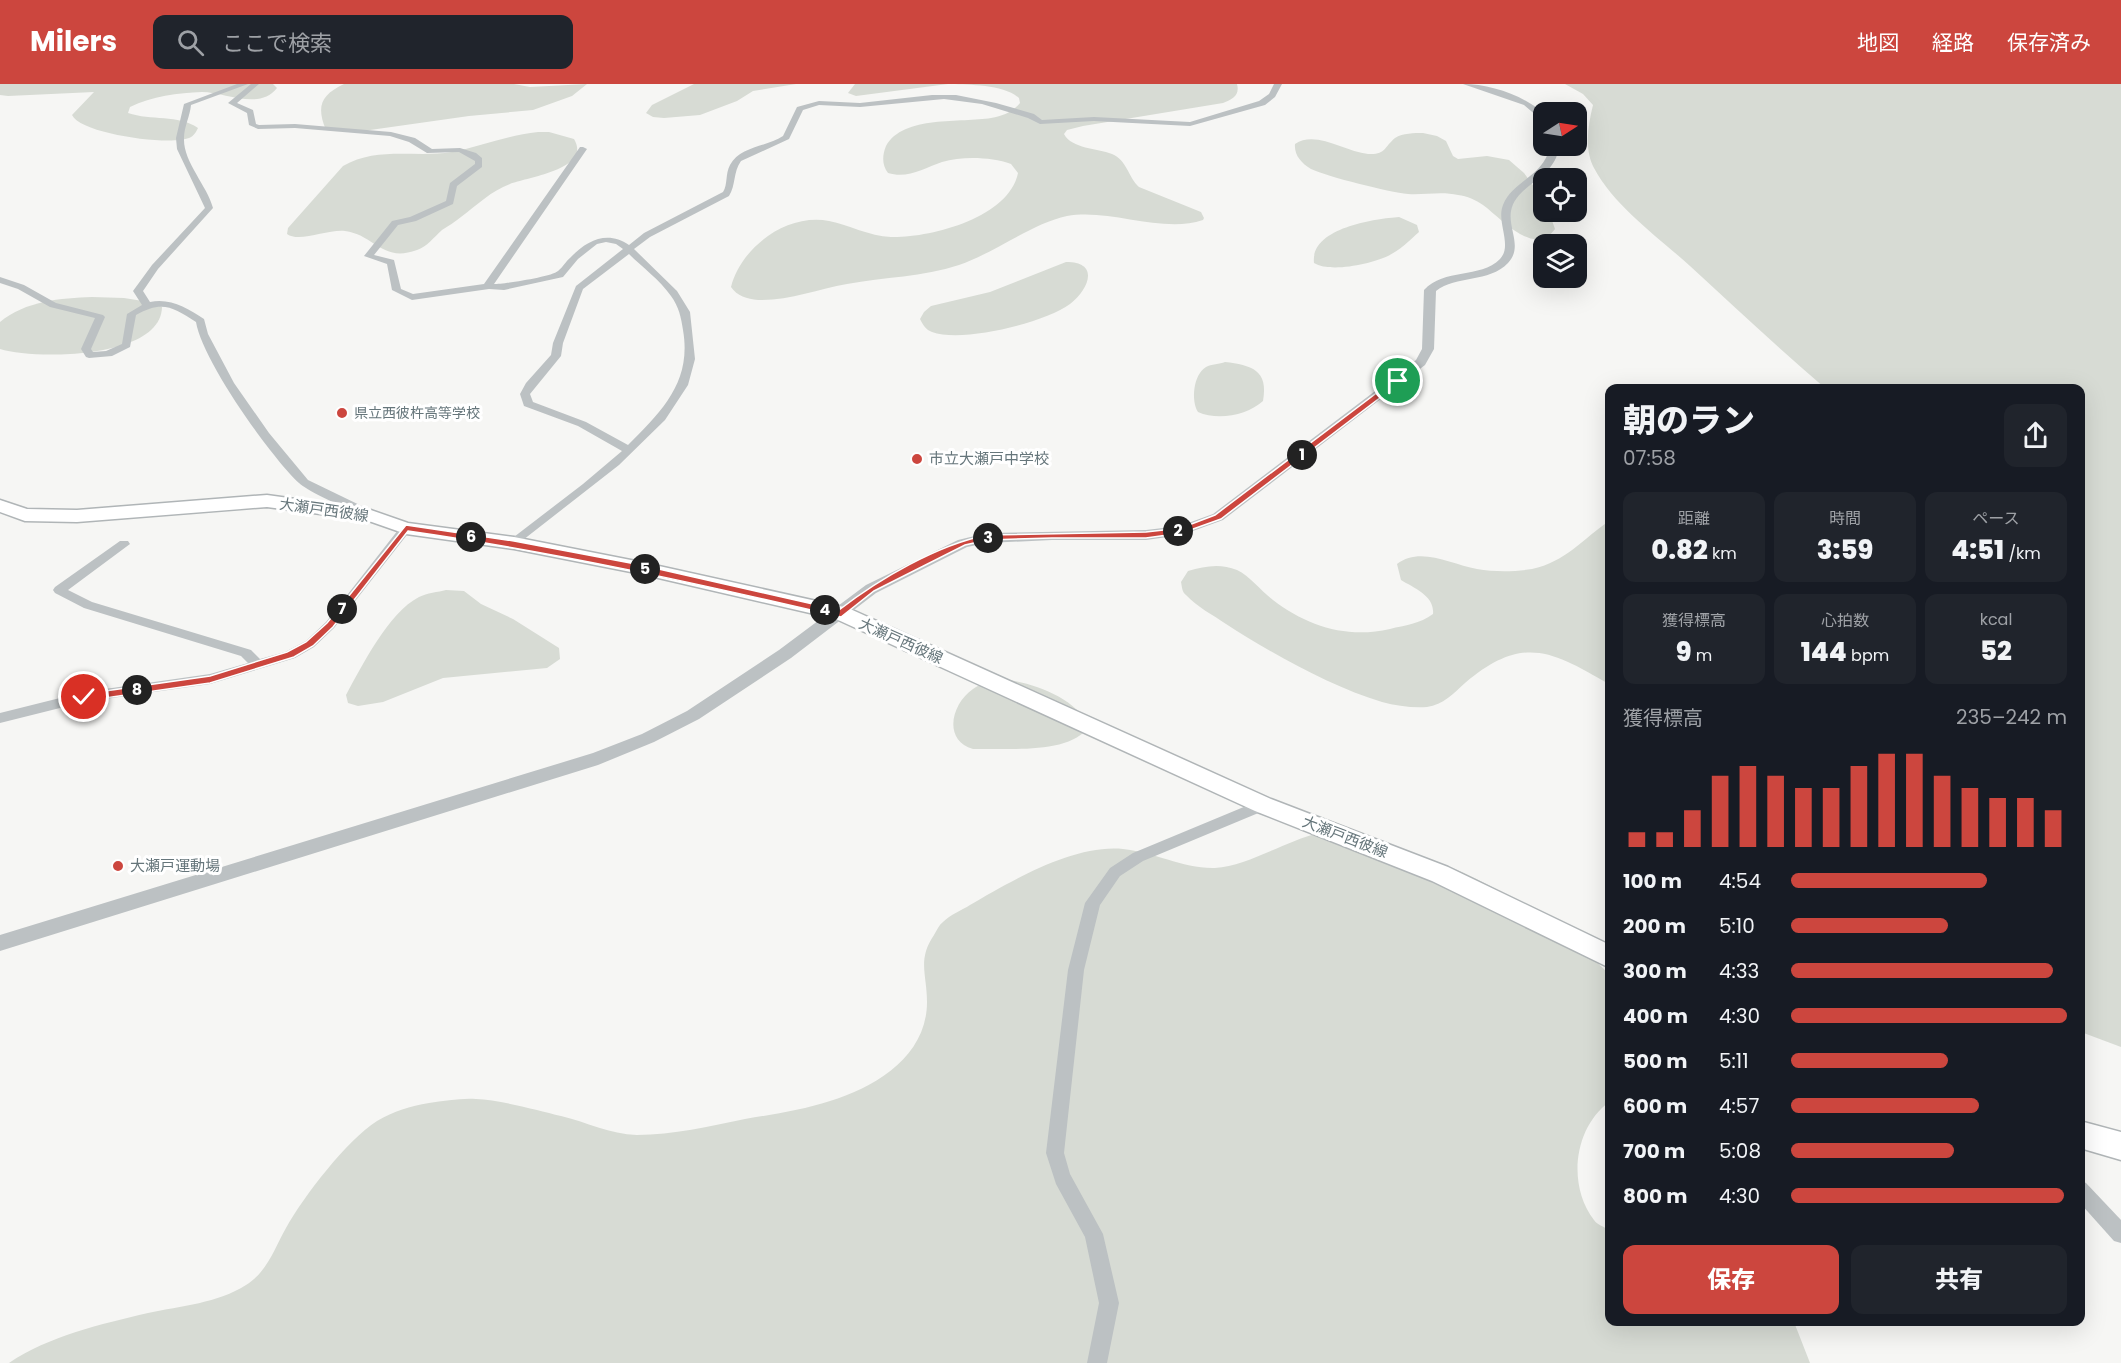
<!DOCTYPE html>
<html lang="ja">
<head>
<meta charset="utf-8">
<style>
  body { margin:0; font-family:Poppins,"Noto Sans JP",sans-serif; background:#20242c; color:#f1f3f6; height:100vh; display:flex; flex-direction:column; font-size:22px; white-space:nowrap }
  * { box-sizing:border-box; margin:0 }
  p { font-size:20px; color:#9ea1a6 }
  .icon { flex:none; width:33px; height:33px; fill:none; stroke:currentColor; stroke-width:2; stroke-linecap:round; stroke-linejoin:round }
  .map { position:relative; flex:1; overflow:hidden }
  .drawer { position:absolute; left:1605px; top:300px; width:480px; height:942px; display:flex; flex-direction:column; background:#171b24; border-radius:12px; box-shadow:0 6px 24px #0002 }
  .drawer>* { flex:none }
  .needle { width:39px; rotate:78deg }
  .controls { position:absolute; left:1533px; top:18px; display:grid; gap:12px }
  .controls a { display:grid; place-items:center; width:54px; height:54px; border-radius:12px; background:#171b24; box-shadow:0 6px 24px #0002; font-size:30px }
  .pin { position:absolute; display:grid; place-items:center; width:51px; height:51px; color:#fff; margin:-26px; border:3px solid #fff; border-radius:50%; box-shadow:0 2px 6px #0007 }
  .km { position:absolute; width:30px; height:30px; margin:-15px; border-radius:50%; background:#222; color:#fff; font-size:16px; line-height:30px; text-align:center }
  .round { display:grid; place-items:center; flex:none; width:63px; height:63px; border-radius:12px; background:#20242c }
  .head { display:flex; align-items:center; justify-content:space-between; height:102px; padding:0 18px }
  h1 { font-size:33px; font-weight:800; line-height:45px }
  .metrics { display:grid; grid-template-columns:repeat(3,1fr); gap:9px; height:102px; padding:6px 18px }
  .metrics div { display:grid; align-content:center; border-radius:12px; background:#20242c; text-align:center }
  .metrics b { font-size:26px; font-weight:800 }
  .metrics small { font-size:16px; font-weight:400 }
  .metrics p { font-size:16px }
  .chart { height:168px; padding:12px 18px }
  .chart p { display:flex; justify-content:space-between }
  .chart svg { width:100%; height:108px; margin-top:6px; stroke:#cc463e; stroke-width:6 }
  .cta { display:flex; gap:12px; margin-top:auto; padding:12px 18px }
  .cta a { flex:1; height:69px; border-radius:12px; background:#cc463e; color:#fff; font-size:24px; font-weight:800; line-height:69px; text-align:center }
  .cta a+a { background:#20242c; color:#f1f3f6 }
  ul { padding:0 18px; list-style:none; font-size:20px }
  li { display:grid; grid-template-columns:96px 72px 1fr; align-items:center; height:45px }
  li i { height:15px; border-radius:8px; background:#cc463e }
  header { display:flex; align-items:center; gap:36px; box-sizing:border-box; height:84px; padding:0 30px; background:#cc463e; color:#fff }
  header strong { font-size:28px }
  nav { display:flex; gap:33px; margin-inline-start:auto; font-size:21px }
  .search { width:420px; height:54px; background:#20242c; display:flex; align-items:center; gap:15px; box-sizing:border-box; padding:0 21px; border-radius:12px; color:#9ea1a6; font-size:22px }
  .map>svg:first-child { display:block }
</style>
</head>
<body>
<header>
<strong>Milers</strong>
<div class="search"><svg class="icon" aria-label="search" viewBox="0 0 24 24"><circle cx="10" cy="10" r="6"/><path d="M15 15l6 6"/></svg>ここで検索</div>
<nav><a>地図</a><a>経路</a><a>保存済み</a></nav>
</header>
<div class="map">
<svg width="2121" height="1279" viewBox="0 0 2121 1279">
  <rect width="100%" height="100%" fill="#f6f6f4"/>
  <!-- green -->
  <g fill="#d7dbd4">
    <path d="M0,0H273L277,4C259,27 225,8 202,8C178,9 152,12 130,23L128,29C151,37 178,30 198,44C196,48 194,52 189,54C169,62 81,50 72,31L94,8L8,12L0,11Z"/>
    <path d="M344,0H514L530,3L587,0L572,12L533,26L469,32L356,48L326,46C316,22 321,11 344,0Z"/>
    <polygon points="694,0 796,0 753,7 737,17 700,31 664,34 653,33 646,29 652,21"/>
    <polygon points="855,0 948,0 856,12 848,9"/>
    <path d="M951,0H1237C1240,11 1233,15 1223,19L1083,42L1067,46L1064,50C1072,65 1097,64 1112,70C1127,76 1128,93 1139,103L1201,128L1204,134L1203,136C1162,150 1110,124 1067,132C1033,139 994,169 959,181C923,193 884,193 847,200C818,205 788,217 758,216C747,215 737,212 731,203C741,163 787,129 829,137C849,141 869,152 891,153C930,154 1009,134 1018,89L1011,80C991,73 963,72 942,78C924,84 908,95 888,89C882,81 882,72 886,62C903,31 962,39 991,34C1003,32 1013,28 1020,19L1019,14C1003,0 970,1 951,0Z"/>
    <path d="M1565,0H2121V963L2081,948L2080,304H1825C1779,265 1735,223 1690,182C1657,152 1615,123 1594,84C1584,65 1588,41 1593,21L1583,10Z"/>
    <path d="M538,48H549L574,55C592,85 529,93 510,100C491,107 477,121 461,133C455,138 448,142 442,146C434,153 427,163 417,166C382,179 375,151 345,147C328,145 299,159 287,150L288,144L343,82C377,62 415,74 452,68C481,62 508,51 538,48Z"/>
    <path d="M1423,49L1437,52L1446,57L1453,72L1458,75L1487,72L1509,76L1524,89L1543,115L1544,128H1549L1555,145C1534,174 1501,134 1483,121C1476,116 1467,112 1458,111C1442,107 1425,111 1408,110C1389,108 1328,93 1311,85C1301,79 1294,71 1295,60C1316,46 1345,68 1368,70C1386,71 1384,63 1395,54C1403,49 1414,49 1423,49Z"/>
    <path d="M1399,133L1417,141L1419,148C1409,157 1400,166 1388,172C1371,180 1330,189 1314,179C1310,144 1374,135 1399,133Z"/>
    <path d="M1066,178C1101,178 1088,206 1070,220C1044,239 963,259 932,248C926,246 923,241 920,235L924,228L931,222L990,208Z"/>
    <path d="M92,213L124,214L149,218L162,223C161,275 35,276 0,265V238C25,217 61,214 92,213Z"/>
    <path d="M1225,278C1251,281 1269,286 1263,317C1248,331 1218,337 1198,328C1191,317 1193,291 1206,283C1211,280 1220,280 1225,278Z"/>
    <path d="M1609,437V600C1552,567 1523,550 1465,599C1454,609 1443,621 1427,623C1413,624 1396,622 1382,618C1331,603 1271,569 1226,540C1213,531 1197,523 1186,511C1182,508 1182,503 1181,498L1188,487C1205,482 1220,479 1237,486C1250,492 1261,507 1273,516C1307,542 1347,555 1390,545C1405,541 1420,540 1433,530C1435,512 1414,504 1401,496L1397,480C1420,462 1451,480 1477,485C1494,488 1514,488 1532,485C1565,478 1583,455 1609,437Z"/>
    <path d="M446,506L464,507L481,520L513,535L559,564L560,575L547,584L443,594L383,618L358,622L348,619L346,611C362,582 388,529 419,513C427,509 438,508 446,506Z"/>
    <path d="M1001,595C1031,598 1075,613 1089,642C1071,671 1006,664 973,665C942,656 952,619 973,605C981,599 991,597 1001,595Z"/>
    <path d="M1319,749C1353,757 1389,763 1423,773C1493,796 1557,839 1609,890V1018C1574,1044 1567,1101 1594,1136C1597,1141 1605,1143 1609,1146L1610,1238H1794L1810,1279H9C49,1252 101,1240 148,1229C181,1222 218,1219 246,1201C268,1187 274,1165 286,1144C304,1112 347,1056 377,1037C394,1027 410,1022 429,1019C444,1017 461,1014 476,1015C500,1016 537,1026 561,1032C586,1038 610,1050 637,1051C673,1051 710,1042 745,1035C774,1030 803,1026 830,1017C876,1003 927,972 927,918C927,890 917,876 934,851C937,846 939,841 943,838C950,831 962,826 970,821C1011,797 1074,760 1123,765C1154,768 1184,785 1215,784C1248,782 1285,757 1319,749Z"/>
  </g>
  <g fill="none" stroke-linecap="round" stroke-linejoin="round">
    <!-- primary casing -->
    <g stroke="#b0b5b7" stroke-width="3">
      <g id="primary">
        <polygon points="267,411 368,425 408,439 514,453 641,478 848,524 1271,715 1448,783 1610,861 1610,884 1432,797 1255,727 836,535 641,490 514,465 406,450 366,436 267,423 77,438 25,437 0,428 0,416 27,425 77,426"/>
        <polygon points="2080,1037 2121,1048 2121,1076 2080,1064"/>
      </g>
    </g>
    <!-- minor -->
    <g fill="#bcc1c3" fill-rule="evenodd">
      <path d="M237,0H248L191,21C190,32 184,43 184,54C183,78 207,101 213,124L158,185L143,207L150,218C171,214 187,224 204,235L208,250L234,299L269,349L308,396L372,427V433H364C349,425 310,409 299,399C270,372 202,276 196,238C173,223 162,216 136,231L130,263L112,272L89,274L86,273L81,265L95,234L50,223L18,205L0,199V193L24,201L56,219L103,231L105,233L91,265L93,268L106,267L122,260L127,230L142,221L133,207L152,181L205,124L177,65L176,54L184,20Z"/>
      <path d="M251,0H259L237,19L253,26L256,40L259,41L295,40L391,48L415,54L432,65L460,64L476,69L482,74V83L457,102L453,120L416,137L398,141L374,171L394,176L401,205L413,210L484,200L580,63H583L587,65L494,200C504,200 551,193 558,187C563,183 566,177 571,173C587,156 608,146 629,161L644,149L723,108C728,100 725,90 730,81C740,62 767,63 783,52L797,23L819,17L860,19L932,11H956L996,19L1034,30L1042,36L1094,33L1190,38L1259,17L1269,10L1274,0H1282L1275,13L1265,21L1190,42L1094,37L1040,40L1028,34L982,20L944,15L860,23L819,21L803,26L789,55L741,77C733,88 736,101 729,112L650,153L634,165L677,207L690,228L695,275L688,301L665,336L619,381L514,463L510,462L508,459L510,456L583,400L622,367L578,342L524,322L520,310L526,299L551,271L553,259L576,202L623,165L616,160L606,158L597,160L578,175L563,193L504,206L489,205L412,216L392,206L387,180L364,172L392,137L410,133L446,117L450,99L475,80V77L459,68L427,69L409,58L390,52L295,44L258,45L249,41L247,29L228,19ZM629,170C642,183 660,196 671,212C679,223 681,233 683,246C692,298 662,327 628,361L586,338L533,318L530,310L561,272L563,259L583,205Z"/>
      <polygon points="406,440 412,444 410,447 334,544 314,563 295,574 210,600 84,618 0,639 0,629 84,608 210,590 248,579 241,572 84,524 55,509 53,506 55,503 120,457 128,457 130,460 68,506 92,518 251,566 260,575 285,568 306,557 326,538 402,441"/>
      <polygon points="1263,715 1268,717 1270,721 1268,725 1143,777 1120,792 1100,821 1084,886 1064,1069 1070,1090 1103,1150 1119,1219 1107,1279 1087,1279 1099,1219 1085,1153 1056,1100 1046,1069 1068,886 1085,819 1110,784 1133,769"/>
      <polygon points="2080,1096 2086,1099 2121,1136 2121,1159 2114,1157 2080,1119"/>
    </g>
    <!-- tertiary -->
    <g fill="#bcc1c3" fill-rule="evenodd">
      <path d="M1463,0C1490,0 1524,11 1544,30V38L1524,21Z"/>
      <path d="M1550,62H1559C1556,95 1516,100 1511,127C1508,145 1523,163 1508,179C1489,199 1456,191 1436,207L1434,265L1425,281L1223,436L1182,451L1146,456H1052L987,459L967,463L876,509L791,574L699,635L654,658L598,681L0,867V851L593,669L642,650L687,627L779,566L866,501L958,456L987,449L1146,446L1180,442L1213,430L1416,276L1422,265L1424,206C1444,184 1480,195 1500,175C1513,161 1496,138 1503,121C1513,96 1544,93 1550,62Z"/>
    </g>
    <!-- primary -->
    <use href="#primary" fill="#fff" fill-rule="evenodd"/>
  </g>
  <!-- route -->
  <path fill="#cc463e" stroke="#fff" stroke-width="1.5" d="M1395,295L1402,297L1221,435L1182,449L1146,454H1052L987,456L965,461L874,507L841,533C696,499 555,468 408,447L333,543L313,562L294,573L210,599L84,617L79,613L84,610L210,592L287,568L306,558L327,539L406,441L514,457L641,481L839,526C879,495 937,461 987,451L1146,448L1181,444L1215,431Z"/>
  <!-- markers -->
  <g fill="#cc463e" stroke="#fff" stroke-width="2">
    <circle cx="342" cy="329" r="6"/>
    <circle cx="917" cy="375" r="6"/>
    <circle cx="118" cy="782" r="6"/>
  </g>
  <g text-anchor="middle" stroke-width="6" stroke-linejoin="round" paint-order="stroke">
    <!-- far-poi labels -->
    <g font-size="14" fill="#66767b" stroke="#fff" text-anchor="start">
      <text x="354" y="334">県立西彼杵高等学校</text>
    </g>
    <!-- poi labels -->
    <g font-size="15" fill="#66767b" stroke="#fff" text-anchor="start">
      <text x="929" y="380">市立大瀬戸中学校</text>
      <text x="130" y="787">大瀬戸運動場</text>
    </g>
    <!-- street labels -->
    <g font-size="15" fill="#66767b" stroke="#fff">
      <text transform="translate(324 426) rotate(8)" y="5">大瀬戸西彼線</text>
      <text transform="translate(901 557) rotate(24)" y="5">大瀬戸西彼線</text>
      <text transform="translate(1345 753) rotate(21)" y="5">大瀬戸西彼線</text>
    </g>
  </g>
</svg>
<div class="controls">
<a><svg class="needle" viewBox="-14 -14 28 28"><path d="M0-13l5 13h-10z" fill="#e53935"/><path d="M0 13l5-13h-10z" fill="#9ea1a6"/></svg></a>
<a><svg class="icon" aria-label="locate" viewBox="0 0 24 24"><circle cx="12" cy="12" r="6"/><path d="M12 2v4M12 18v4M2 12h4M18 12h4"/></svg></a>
<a><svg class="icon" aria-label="layers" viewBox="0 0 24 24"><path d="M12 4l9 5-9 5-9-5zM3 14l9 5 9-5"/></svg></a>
</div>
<div class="pin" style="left:1398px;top:297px;background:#1e9e55"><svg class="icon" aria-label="arrive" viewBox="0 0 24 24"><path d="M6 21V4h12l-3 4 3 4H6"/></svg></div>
<div class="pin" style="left:84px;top:613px;background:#d93025"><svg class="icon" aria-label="check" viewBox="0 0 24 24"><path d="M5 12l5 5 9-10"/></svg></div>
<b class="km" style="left:1302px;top:371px">1</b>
<b class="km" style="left:1178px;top:447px">2</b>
<b class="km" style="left:988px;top:454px">3</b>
<b class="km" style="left:825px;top:526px">4</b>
<b class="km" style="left:645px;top:485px">5</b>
<b class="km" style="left:471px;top:453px">6</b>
<b class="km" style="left:342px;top:525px">7</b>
<b class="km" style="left:137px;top:606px">8</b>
<section class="drawer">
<div class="head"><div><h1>朝のラン</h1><p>07:58</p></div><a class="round"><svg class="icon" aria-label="share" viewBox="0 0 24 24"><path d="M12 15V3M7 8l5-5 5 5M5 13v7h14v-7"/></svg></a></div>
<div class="metrics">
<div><p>距離</p><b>0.82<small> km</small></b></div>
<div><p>時間</p><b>3:59</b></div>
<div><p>ペース</p><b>4:51<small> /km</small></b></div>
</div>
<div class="metrics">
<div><p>獲得標高</p><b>9<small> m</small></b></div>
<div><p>心拍数</p><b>144<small> bpm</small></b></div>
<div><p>kcal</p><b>52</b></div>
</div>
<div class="chart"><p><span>獲得標高</span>235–242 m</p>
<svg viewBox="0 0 160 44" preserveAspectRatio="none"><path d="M5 44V38M15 44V38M25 44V29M35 44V15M45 44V11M55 44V15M65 44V20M75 44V20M85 44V11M95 44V6M105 44V6M115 44V15M125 44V20M135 44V24M145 44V24M155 44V29"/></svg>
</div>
<ul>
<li><b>100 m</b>4:54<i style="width:71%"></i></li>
<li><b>200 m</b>5:10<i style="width:57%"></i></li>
<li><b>300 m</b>4:33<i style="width:95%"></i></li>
<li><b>400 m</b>4:30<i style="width:100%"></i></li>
<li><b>500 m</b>5:11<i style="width:57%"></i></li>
<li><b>600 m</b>4:57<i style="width:68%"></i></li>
<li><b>700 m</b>5:08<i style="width:59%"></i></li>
<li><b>800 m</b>4:30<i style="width:99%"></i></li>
</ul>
<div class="cta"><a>保存</a><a>共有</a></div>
</section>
</div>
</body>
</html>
